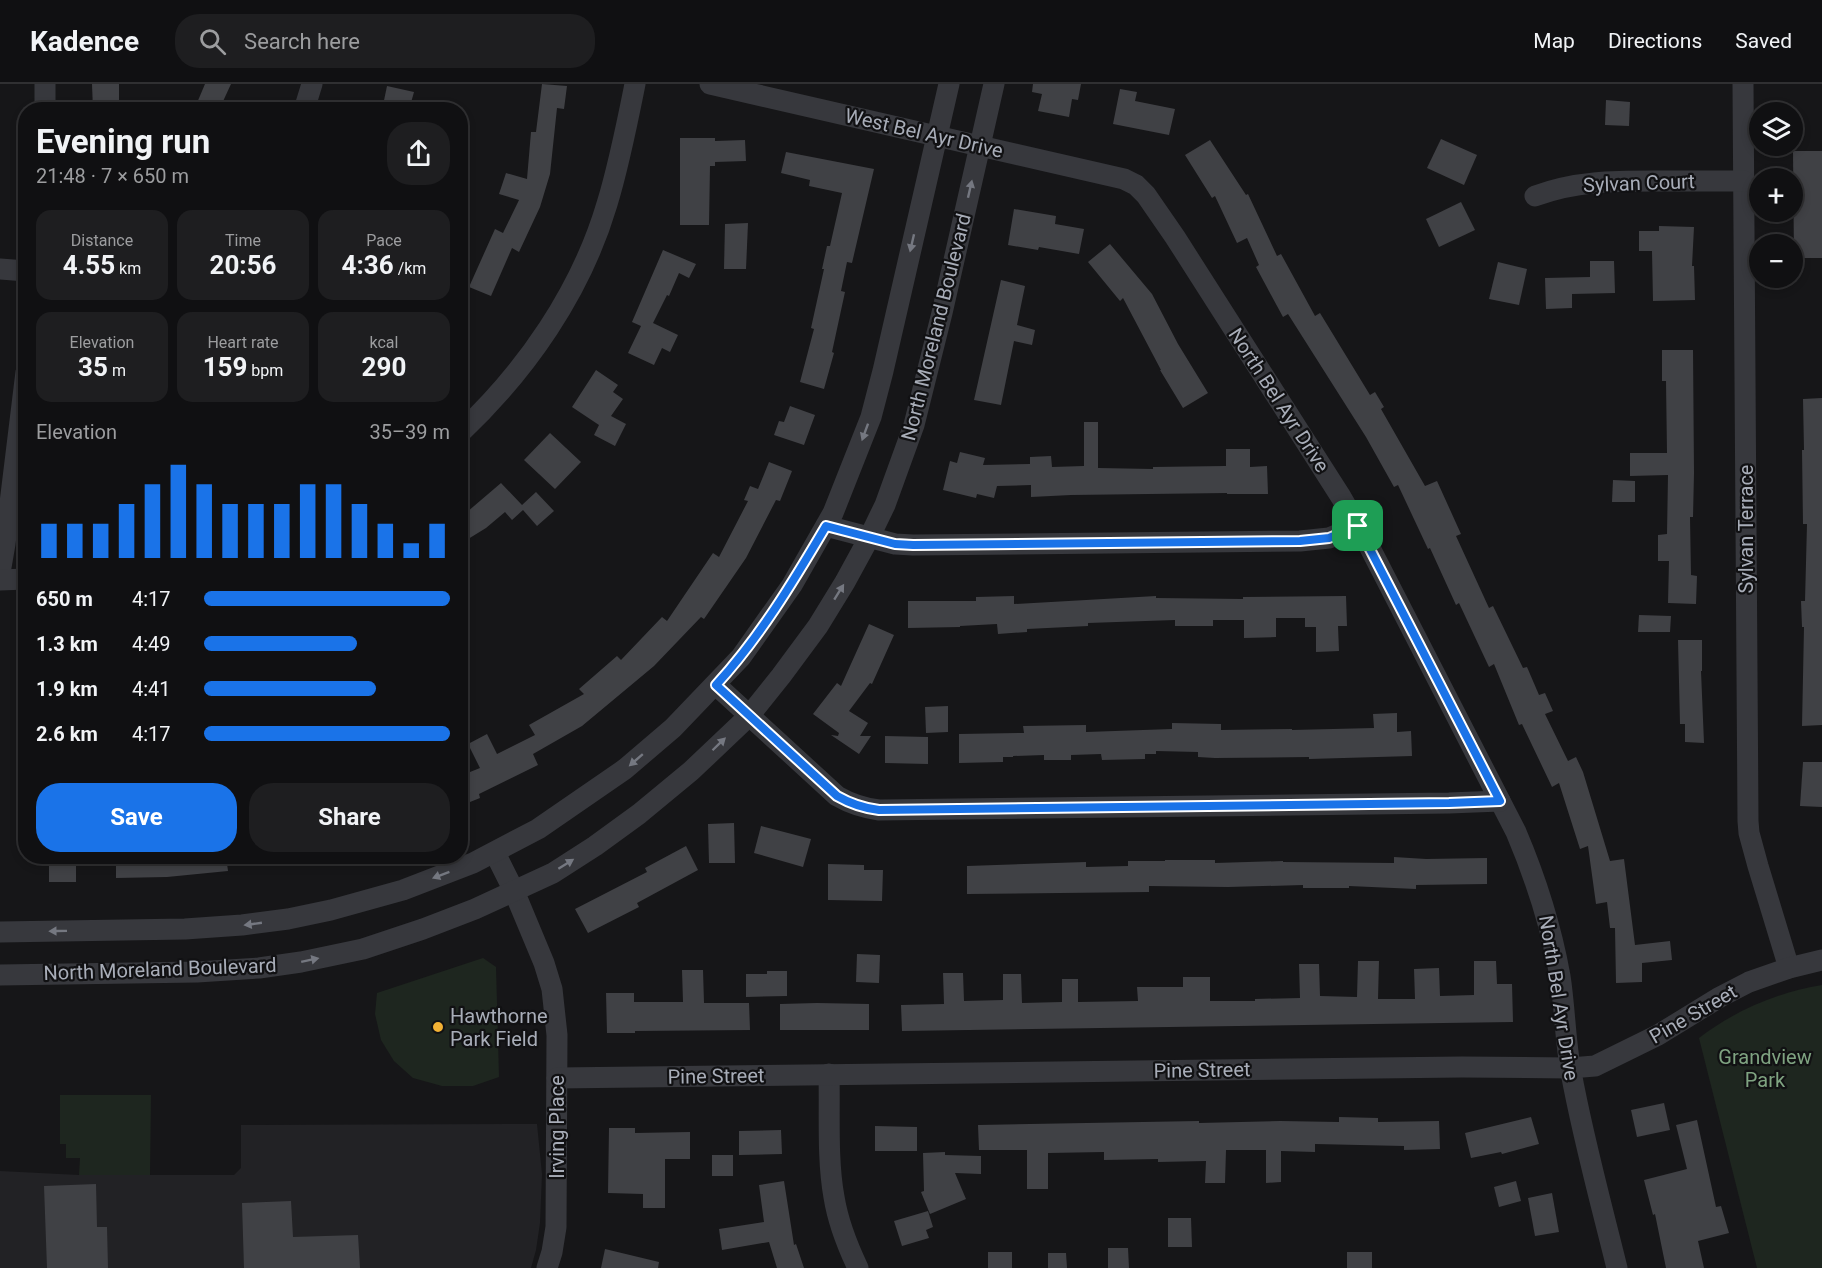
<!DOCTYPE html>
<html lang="en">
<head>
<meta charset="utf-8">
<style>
  body { margin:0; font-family:Roboto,sans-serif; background:#1e1e20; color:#f1f3f6; height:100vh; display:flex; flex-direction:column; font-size:22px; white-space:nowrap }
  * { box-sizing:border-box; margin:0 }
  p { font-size:20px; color:#9c9d9f }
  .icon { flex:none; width:33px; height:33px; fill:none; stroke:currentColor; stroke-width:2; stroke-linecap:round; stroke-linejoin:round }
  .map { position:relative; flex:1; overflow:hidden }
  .drawer { position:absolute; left:18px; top:18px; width:450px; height:762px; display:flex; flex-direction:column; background:#101012; border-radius:24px; box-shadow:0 3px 9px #0003,0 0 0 2px #303032 }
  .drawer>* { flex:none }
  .tools { position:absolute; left:1749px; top:18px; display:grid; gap:12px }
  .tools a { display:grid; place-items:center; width:54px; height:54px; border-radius:50%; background:#101012; box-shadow:0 3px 9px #0003,0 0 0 2px #303032; font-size:30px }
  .pin { position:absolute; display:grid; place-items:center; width:51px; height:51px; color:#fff; margin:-26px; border-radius:12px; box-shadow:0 3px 9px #0006 }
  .round { display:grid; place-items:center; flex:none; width:63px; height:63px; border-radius:24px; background:#1e1e20 }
  .head { display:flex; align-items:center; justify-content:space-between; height:102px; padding:0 18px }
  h1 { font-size:33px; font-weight:700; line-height:45px }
  .figures { display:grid; grid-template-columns:repeat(3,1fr); gap:9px; height:102px; padding:6px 18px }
  .figures div { display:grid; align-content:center; border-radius:15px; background:#1e1e20; text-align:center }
  .figures b { font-size:26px; font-weight:700 }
  .figures small { font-size:16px; font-weight:400 }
  .figures p { font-size:16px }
  .chart { height:168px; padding:12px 18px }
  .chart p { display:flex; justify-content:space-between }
  .chart svg { width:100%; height:108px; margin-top:6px; stroke:#1a73e8; stroke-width:6 }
  .action { display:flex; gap:12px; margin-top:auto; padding:12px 18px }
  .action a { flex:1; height:69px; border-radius:24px; background:#1a73e8; color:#fff; font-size:24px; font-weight:700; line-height:69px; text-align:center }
  .action a+a { background:#1e1e20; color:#f1f3f6 }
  ul { padding:0 18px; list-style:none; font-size:20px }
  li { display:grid; grid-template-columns:96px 72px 1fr; align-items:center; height:45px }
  li i { height:15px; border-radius:8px; background:#1a73e8 }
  header { display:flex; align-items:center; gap:36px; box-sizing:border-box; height:84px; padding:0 30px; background:#101012; border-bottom:2px solid #303032 }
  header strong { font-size:28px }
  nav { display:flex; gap:33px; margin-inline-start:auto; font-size:21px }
  .search { width:420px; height:54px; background:#1e1e20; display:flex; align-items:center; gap:15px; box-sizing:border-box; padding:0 21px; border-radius:24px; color:#9c9d9f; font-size:22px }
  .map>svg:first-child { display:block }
</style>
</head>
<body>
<header>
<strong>Kadence</strong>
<div class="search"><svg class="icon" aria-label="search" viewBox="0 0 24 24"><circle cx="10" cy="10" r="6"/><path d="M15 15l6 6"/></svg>Search here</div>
<nav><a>Map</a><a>Directions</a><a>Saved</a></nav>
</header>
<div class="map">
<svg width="1822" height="1184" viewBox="0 0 1822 1184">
  <rect width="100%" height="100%" fill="#161618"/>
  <!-- built -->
  <polygon fill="#222225" points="537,1040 542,1090 540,1139 536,1166 531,1184 0,1184 0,1087 79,1091 234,1091 241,1084 241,1041"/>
  <!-- green -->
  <g fill="#1e261f">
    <polygon points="483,874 496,883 499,993 473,1002 442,1002 413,994 394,977 381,956 375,930 377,909"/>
    <path d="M1822,901V1184H1757L1699,954C1734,927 1778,908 1822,901Z"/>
    <polygon points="60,1011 151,1011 150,1091 79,1091 80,1074 66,1074 66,1060 60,1060"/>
  </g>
  <!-- building -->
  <g fill="#404145">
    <polygon points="92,0 119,0 119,26 93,26"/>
    <polygon points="205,0 231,0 219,26 194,26"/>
    <polygon points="542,0 567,2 564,25 557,24 550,90 540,123 519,168 512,164 491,212 469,203 495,145 503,149 519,116 499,110 506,89 527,95 531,48 536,48"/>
    <polygon points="1033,0 1081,0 1078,16 1072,15 1069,33 1038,27 1042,10 1032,8"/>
    <polygon points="387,2 414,8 409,26 382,26"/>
    <polygon points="1120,5 1137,8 1135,17 1175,25 1169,51 1113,40"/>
    <polygon points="1606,16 1630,18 1629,42 1605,41"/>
    <polygon points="680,54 715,54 715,57 745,56 746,77 715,78 715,82 710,82 709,141 680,141"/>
    <polygon points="1441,55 1477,71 1464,101 1427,84"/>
    <polygon points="1210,56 1246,111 1248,110 1277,172 1281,170 1315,232 1320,229 1370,311 1375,308 1384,323 1381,325 1425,402 1437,397 1461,450 1456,452 1489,524 1493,522 1523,584 1527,583 1539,611 1545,609 1553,627 1545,630 1568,677 1576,673 1583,688 1610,777 1624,775 1635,861 1670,857 1672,876 1642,879 1642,898 1616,899 1615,844 1610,844 1607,818 1596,820 1588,762 1580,765 1559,699 1552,703 1522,640 1519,641 1494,580 1489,583 1459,519 1456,521 1430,464 1428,465 1398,401 1394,403 1366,353 1288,230 1283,233 1256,183 1259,181 1247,154 1237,159 1215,112 1212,114 1185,71"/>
    <polygon points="1793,67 1822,67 1822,174 1794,174"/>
    <polygon points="786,68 874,85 852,179 847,178 841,207 845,208 832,268 834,269 824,305 800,298 814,245 811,244 824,185 822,185 827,162 830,162 842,109 809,102 810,96 781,89"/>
    <polygon points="1461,118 1475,146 1439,163 1426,135"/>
    <polygon points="1014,125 1056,132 1055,140 1084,145 1079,170 1039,163 1038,166 1008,161"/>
    <polygon points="748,139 746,185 724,185 725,140"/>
    <polygon points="1659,142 1694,143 1692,182 1694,182 1695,216 1653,217 1652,167 1639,167 1639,147 1659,147"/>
    <polygon points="1110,160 1152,210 1178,260 1208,309 1183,324 1160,286 1161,286 1123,214 1120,217 1088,178"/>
    <polygon points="663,166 696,180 689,194 679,189 669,212 667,211 653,239 678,251 670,268 662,264 654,281 628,269 641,242 632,238"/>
    <polygon points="1590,177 1614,177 1615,209 1572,210 1572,224 1546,225 1545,194 1590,193"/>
    <polygon points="1498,178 1527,185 1519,221 1489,215"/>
    <polygon points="1001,196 1025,202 1017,241 1035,246 1032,261 1014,257 1001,321 974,316"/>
    <polygon points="1662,266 1693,266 1694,389 1693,433 1690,433 1691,491 1697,492 1696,520 1668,519 1669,477 1658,477 1658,451 1667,450 1668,391 1630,392 1630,369 1667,369 1666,297 1662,297"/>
    <polygon points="596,286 618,301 613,308 623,315 611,332 626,340 615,362 594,351 599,341 572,323"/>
    <polygon points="1822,314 1822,641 1802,642 1804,543 1802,543 1801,517 1805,517 1807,440 1803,440 1802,366 1804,366 1803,315"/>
    <polygon points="790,322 815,331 804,361 774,351 779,337 784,338"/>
    <polygon points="1084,338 1098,338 1098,384 1153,385 1153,383 1226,382 1226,365 1250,365 1250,383 1267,382 1268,410 1227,410 1227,409 1071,411 1031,413 1031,401 997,402 994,414 977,410 976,414 943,406 950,377 957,379 960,368 985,374 983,381 1030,380 1030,373 1051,372 1052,383 1084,382"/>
    <polygon points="550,349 581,378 555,405 524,376"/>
    <polygon points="769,378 792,387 780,417 776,416 746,474 704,535 701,533 654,582 582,642 533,670 538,681 479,710 480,714 460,722 460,692 480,684 468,660 487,650 497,670 535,651 529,641 584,610 579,605 617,572 621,576 662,533 667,537 713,469 719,473 748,417 744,416 750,402 758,405"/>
    <polygon points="1613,396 1635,397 1635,418 1612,418"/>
    <polygon points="501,399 522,421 536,408 554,427 537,442 523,426 512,436 505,428 486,444 460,460 460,434"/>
    <polygon points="1014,512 1014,520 1156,512 1156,514 1243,515 1243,513 1346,512 1347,542 1338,542 1339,567 1316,568 1316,543 1305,543 1305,534 1276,534 1276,553 1244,554 1244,536 1213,536 1213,542 1175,542 1175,536 1088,539 1088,542 1027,545 1027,548 998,550 997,540 960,542 960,543 908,544 908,517 976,517 976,513"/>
    <polygon points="1639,531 1671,532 1670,548 1638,548"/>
    <polygon points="869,540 894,551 872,600 870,599 849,627 868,639 860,652 871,652 859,670 831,651 838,652 839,649 813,630 837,599 841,602"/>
    <polygon points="1678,556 1702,556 1702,587 1701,587 1704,659 1685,658 1685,640 1680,640"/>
    <polygon points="948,622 948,648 926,649 925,623"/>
    <polygon points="1397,629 1397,648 1411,647 1412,672 1309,675 1309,673 1215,674 1198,673 1198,668 1156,667 1156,670 1145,670 1145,675 1102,676 1101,670 1071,671 1071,676 1044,676 1044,671 1013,672 1013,673 1003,673 1003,678 959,679 959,650 1024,649 1023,642 1086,641 1086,648 1172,645 1172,639 1221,640 1221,646 1292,645 1292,646 1374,644 1373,630"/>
    <polygon points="885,652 928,653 928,680 885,679"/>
    <polygon points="1803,678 1822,678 1822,723 1800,722"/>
    <polygon points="734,739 735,779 709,779 708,740"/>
    <polygon points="761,742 811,755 803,783 754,769"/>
    <polygon points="686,762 698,786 637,819 639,823 588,849 575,825 647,788 645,784"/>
    <rect x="49" y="772" width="27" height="26"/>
    <polygon points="116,772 226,772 228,787 167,793 116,794"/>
    <polygon points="1394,773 1426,775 1487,774 1487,800 1416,801 1416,805 1349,802 1349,804 1303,804 1303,801 1228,803 1149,802 1149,808 967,810 967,782 1086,778 1086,783 1128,782 1128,777 1165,777 1165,776 1215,776 1215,779 1283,777 1283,778 1394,779"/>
    <polygon points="828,780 864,781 864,786 883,786 882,817 828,816"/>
    <polygon points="857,870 880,871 879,899 856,898"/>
    <polygon points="1358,877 1379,877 1378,915 1415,915 1414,885 1439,884 1440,912 1474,911 1474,877 1496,877 1497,900 1512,900 1513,938 902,947 901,921 944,920 943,889 963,889 964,917 1003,916 1003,890 1021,890 1022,919 1062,918 1062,895 1078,895 1078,918 1138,917 1137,903 1183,903 1183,893 1210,893 1210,917 1255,917 1255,915 1300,914 1299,880 1319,880 1320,912 1357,913"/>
    <polygon points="682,886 703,886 704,919 749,919 750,946 635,947 635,949 607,949 606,909 634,909 634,918 683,918"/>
    <polygon points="767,887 787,887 787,912 746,913 746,890 767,890"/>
    <polygon points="817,919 869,920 869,946 780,946 780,920"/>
    <polygon points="1664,1019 1670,1046 1637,1053 1631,1026"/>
    <polygon points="1339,1033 1378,1034 1378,1038 1439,1037 1440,1065 1404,1066 1404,1062 1315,1060 1315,1068 1281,1067 1281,1098 1266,1099 1266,1066 1226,1066 1225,1099 1205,1099 1206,1077 1158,1078 1158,1075 1104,1076 1104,1068 1048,1069 1048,1105 1027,1105 1027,1066 979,1066 978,1041 1199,1037 1199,1039 1280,1037 1339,1038"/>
    <polygon points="1531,1033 1539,1060 1502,1070 1501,1068 1471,1074 1465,1049"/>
    <polygon points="1697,1036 1716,1123 1721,1122 1729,1149 1698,1157 1704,1184 1666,1184 1655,1130 1653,1131 1644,1096 1687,1085 1676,1041"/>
    <polygon points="875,1042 917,1043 917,1067 875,1067"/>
    <polygon points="609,1044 635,1044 635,1049 690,1048 690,1075 665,1075 665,1124 643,1124 643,1110 608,1109"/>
    <polygon points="781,1046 782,1070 739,1071 739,1047"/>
    <polygon points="945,1068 945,1071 981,1072 981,1090 955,1089 966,1115 930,1130 921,1108 924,1107 923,1069"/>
    <rect x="712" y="1071" width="21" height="21"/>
    <polygon points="784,1097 794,1161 796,1160 804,1184 777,1184 769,1158 722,1166 719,1145 764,1138 759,1101"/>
    <polygon points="1516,1097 1521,1117 1499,1123 1494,1103"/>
    <polygon points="96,1100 97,1143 107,1143 108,1184 47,1184 44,1102"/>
    <polygon points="1552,1109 1559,1148 1535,1152 1528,1114"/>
    <polygon points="291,1117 293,1153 358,1151 360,1184 244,1184 242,1119"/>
    <polygon points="928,1127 933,1143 926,1146 929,1154 902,1162 894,1137"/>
    <polygon points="1168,1134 1191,1134 1192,1163 1168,1163"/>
    <polygon points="1108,1164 1128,1164 1129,1184 1108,1184"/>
    <polygon points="605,1165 659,1178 658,1184 601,1184"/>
    <rect x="988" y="1168" width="24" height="16"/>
    <rect x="1347" y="1168" width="25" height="16"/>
    <polygon points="1048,1169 1066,1169 1067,1184 1048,1184"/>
  </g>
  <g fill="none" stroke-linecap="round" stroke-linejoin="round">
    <!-- minor -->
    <g stroke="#37383d" stroke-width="21">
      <path d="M710,0L1124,95L1136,101L1146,111L1175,153L1341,413L1368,460L1516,748C1536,795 1551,842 1560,892C1565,924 1565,956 1571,988C1583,1054 1601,1119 1617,1184"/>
      <polyline points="1743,0 1748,737 1749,749 1758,782 1789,884"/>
      <polyline points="45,26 45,0"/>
      <polyline points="304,26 312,0"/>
      <path d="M1535,112C1576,97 1612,97 1655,97C1685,97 1714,97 1744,97"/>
      <polyline points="0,185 26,187"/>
      <path d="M460,349C526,287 581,208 607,120C619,81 627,40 635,0"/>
      <polyline points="826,442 895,460 913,461 1300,457 1329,454 1358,442"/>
      <polyline points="0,489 5,460 26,288"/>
      <polyline points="0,496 26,495"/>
      <path d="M716,601L837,712C851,720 863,724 879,726L1449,719L1500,717"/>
      <polyline points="495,769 514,807 544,879 552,905 557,951 556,1143 552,1168 547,1184"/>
      <polyline points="0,848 185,845 242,841 288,835 331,826 403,806 473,779 538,745 625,685 673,644 741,573 792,501 833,429 871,333 883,287 949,0"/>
      <polyline points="0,891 197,888 259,884 301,878 363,865 423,845 475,825 553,789 595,762 639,730 691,687 749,632 781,592 818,542 845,498 869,454 885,421 914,341 942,229 994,0"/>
      <path d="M829,990C830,1029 827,1075 834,1113C838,1138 847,1161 858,1184"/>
      <polyline points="557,994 1462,983 1570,984 1595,982 1658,951 1720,913 1749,898 1789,884 1822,876"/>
    </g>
  </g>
  <!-- one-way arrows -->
  <defs><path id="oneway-solid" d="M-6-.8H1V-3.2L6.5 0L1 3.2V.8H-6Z" transform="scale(1.5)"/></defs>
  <g fill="#757881">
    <use href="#oneway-solid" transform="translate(970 105) rotate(-77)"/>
    <use href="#oneway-solid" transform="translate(912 159) rotate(103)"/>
    <use href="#oneway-solid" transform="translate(865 348) rotate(110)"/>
    <use href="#oneway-solid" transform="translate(839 508) rotate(-58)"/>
    <use href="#oneway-solid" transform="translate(719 660) rotate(-44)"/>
    <use href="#oneway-solid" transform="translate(636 676) rotate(139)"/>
    <use href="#oneway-solid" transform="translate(566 780) rotate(-32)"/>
    <use href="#oneway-solid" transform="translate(441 791) rotate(159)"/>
    <use href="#oneway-solid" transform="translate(253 840) rotate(172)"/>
    <use href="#oneway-solid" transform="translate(58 847) rotate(179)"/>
    <use href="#oneway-solid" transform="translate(310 876) rotate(-12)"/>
  </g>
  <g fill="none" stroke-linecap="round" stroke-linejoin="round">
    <!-- route casing -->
    <g stroke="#fff" stroke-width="12">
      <path id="route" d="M826,442L895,460L913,461L1300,457L1329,454L1358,442L1500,717L1449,719L879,726C862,724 851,720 837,712L716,601C760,553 793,498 826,442Z"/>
    </g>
    <!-- route -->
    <use href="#route" stroke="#1a73e8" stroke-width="8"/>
  </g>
  <!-- markers -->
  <circle fill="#f2b134" stroke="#111113" stroke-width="2" cx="438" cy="943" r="6"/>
  <g text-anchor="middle" stroke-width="4.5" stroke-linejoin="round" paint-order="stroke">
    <!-- street labels -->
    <g font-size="20" fill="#a8adb8" stroke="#111113">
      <text transform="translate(924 49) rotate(13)" y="7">West Bel Ayr Drive</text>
      <text transform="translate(1639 99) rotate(-2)" y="7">Sylvan Court</text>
      <text transform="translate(936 243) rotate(-76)" y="7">North Moreland Boulevard</text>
      <text transform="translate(1279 316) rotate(57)" y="7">North Bel Ayr Drive</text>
      <text transform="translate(1746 445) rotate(-90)" y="7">Sylvan Terrace</text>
      <text transform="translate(160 885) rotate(-2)" y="7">North Moreland Boulevard</text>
      <text transform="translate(1559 914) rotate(81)" y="7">North Bel Ayr Drive</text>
      <text transform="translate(1693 930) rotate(-30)" y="7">Pine Street</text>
      <text transform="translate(1202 986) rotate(-1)" y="7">Pine Street</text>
      <text transform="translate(716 992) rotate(-1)" y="7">Pine Street</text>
      <text transform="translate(557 1043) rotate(-90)" y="7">Irving Place</text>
    </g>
    <!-- poi labels -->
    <g font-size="20" fill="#a8adb8" stroke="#111113" text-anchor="start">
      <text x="450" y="939">Hawthorne<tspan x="450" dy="23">Park Field</tspan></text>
    </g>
    <!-- park labels -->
    <g font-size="20" fill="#7fa381" stroke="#111113">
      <text x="1765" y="980">Grandview<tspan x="1765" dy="23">Park</tspan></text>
    </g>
  </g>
</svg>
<div class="tools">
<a><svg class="icon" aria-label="layers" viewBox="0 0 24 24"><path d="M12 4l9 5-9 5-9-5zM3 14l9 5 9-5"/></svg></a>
<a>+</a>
<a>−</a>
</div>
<div class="pin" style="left:1358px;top:442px;background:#1e9e55"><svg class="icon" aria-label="arrive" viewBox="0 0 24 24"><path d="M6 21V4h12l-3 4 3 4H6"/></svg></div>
<section class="drawer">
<div class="head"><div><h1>Evening run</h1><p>21:48 · 7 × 650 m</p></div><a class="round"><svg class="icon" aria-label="share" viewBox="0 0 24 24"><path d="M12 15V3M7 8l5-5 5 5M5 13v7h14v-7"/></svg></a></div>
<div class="figures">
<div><p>Distance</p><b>4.55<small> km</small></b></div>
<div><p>Time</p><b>20:56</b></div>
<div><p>Pace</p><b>4:36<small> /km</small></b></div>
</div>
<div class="figures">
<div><p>Elevation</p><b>35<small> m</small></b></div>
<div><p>Heart rate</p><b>159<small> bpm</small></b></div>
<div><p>kcal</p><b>290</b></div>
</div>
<div class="chart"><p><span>Elevation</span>35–39 m</p>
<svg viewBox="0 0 160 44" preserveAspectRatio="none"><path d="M5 44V30M15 44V30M25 44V30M35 44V22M45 44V14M55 44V6M65 44V14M75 44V22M85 44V22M95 44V22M105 44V14M115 44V14M125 44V22M135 44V30M145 44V38M155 44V30"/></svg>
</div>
<ul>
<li><b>650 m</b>4:17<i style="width:100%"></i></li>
<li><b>1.3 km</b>4:49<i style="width:62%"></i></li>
<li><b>1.9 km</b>4:41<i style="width:70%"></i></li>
<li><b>2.6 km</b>4:17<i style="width:100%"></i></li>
</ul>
<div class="action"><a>Save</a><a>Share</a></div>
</section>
</div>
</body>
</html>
